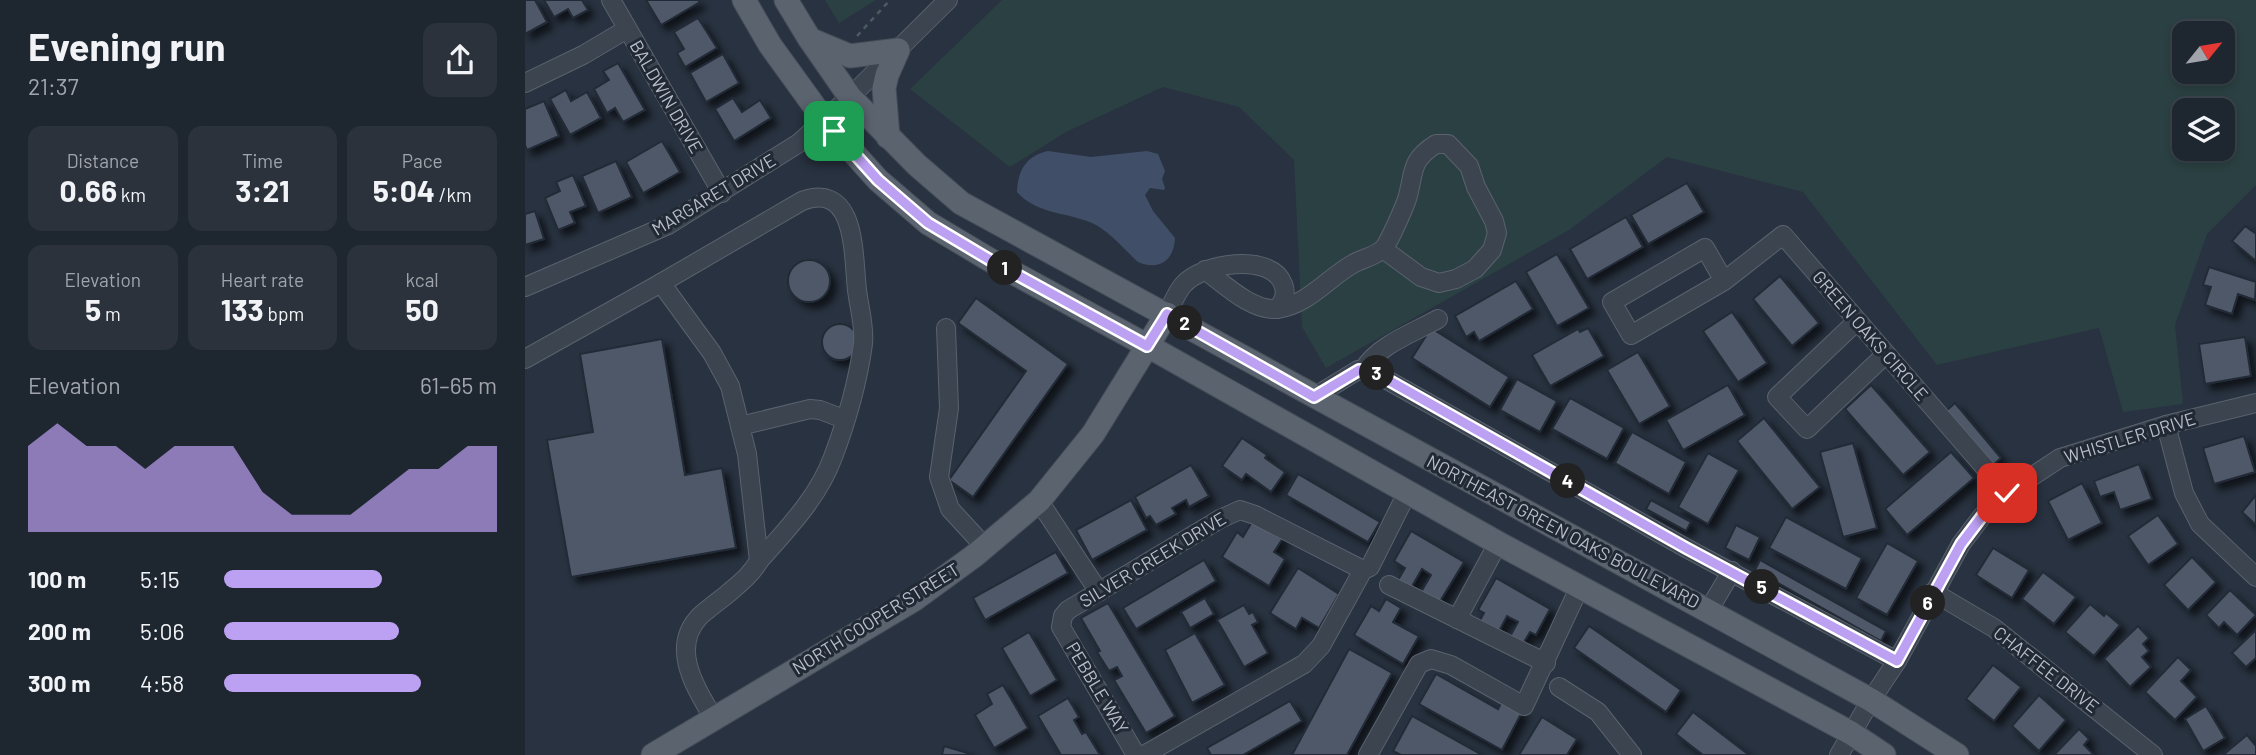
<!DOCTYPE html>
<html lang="en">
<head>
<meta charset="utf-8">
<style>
  body { margin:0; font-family:Barlow,sans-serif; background:#2b323c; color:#f1f3f6; height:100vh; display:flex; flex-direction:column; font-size:26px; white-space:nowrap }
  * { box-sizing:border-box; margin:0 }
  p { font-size:23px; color:#a1a5ab }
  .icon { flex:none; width:38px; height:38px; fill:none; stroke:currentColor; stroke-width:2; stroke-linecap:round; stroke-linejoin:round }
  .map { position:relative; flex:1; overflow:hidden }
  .side { display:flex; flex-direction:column; background:#1e2630; width:525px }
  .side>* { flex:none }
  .needle { width:46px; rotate:60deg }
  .fabs { position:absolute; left:1647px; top:21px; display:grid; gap:14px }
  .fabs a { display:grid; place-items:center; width:63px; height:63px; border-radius:14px; background:#1e2630; box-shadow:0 4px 10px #0003,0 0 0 2px #3c434c; font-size:35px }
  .pin { position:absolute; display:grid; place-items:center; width:60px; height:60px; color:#fff; margin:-30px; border-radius:14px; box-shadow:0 4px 10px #0006 }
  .km { position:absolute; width:35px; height:35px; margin:-18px; border-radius:50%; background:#222; color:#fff; font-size:19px; line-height:35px; text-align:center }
  .round { display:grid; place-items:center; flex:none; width:74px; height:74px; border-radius:14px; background:#2b323c }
  .headline { display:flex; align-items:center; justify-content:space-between; height:119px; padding:0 28px }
  h1 { font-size:38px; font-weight:700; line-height:52px }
  .metrics { display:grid; grid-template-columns:repeat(3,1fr); gap:10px; height:119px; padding:7px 28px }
  .metrics div { display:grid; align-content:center; border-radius:14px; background:#2b323c; text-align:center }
  .metrics b { font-size:30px; font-weight:700 }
  .metrics small { font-size:19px; font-weight:400 }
  .metrics p { font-size:19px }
  .chart { height:196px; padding:14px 28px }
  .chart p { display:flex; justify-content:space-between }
  .chart svg { width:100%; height:126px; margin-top:7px; fill:#bca0f2; opacity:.7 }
  ul { padding:0 28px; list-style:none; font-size:23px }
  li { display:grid; grid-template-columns:112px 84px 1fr; align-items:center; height:52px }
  li i { height:18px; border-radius:9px; background:#bca0f2 }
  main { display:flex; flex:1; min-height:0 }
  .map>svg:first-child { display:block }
</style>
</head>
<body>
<main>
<section class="side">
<div class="headline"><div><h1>Evening run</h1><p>21:37</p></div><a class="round"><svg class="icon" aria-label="share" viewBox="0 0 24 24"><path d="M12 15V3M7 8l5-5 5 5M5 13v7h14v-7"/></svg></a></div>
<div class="metrics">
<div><p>Distance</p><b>0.66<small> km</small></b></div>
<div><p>Time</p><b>3:21</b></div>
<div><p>Pace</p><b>5:04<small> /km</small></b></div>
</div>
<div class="metrics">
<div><p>Elevation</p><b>5<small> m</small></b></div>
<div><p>Heart rate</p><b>133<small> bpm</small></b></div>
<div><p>kcal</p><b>50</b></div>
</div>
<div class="chart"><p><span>Elevation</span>61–65 m</p>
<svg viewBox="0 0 160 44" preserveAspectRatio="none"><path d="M0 44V14L10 6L20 14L30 14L40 22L50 14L60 14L70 14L80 30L90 38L100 38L110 38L120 30L130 22L140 22L150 14L160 14V44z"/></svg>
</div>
<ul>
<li><b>100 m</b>5:15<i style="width:58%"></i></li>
<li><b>200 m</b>5:06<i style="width:64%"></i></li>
<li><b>300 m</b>4:58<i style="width:72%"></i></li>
</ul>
</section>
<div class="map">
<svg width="1731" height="755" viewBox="0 0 1731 755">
  <defs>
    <filter id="shadow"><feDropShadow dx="6" dy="6" stdDeviation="3.5" flood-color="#0009"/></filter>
  </defs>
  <rect width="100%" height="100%" fill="#283240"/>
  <!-- green -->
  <g fill="#2b4042" fill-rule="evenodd">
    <polygon points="300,0 351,0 314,23"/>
    <path d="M477,0H1731V185L1682,234L1650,325L1658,404L1598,412L1574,328L1412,365L1278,192L1142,157L1044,230L801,368L777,327L769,160L714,107L638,87L541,132L485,167L385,89ZM1659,33H1698V72H1659ZM1659,110H1698V149H1659Z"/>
  </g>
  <!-- water -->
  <path fill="#404f67" d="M523,151L566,157L622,151L633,154L640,171L637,179L640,188L639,190L625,188L620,195L628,211L650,238C649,260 635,271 613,262C601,251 582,229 567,223C541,212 511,214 492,192C493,170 501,156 523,151Z"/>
  <!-- building -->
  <g fill="#4f5968" stroke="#232b37" stroke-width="2" filter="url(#shadow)">
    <polygon points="0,0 10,0 22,22 0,34"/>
    <polygon points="19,0 57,0 63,10 48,18 43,9 29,17"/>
    <polygon points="121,0 173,0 175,2 136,25"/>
    <polygon points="173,18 192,48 160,67 152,53 159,49 149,32"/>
    <polygon points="198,54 214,83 181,102 165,73"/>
    <polygon points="93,63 120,110 98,122 90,108 82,113 69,89 84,80 78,71"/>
    <polygon points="41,90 46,101 62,92 76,118 45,135 25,99"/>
    <polygon points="208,98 217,112 235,100 246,118 209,141 190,109"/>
    <polygon points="19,101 34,136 2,150 0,145 0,109"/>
    <polygon points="137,141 155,172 118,193 101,162"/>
    <polygon points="91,161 107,197 73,213 57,176"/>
    <polygon points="48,175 61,206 45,212 50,223 33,230 20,198 35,191 31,182"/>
    <polygon points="1162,183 1179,212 1123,244 1106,215"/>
    <polygon points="10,211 19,239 0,245 0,214"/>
    <polygon points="1101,217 1118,247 1062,279 1045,249"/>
    <polygon points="1720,226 1730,233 1731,231 1731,261 1707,241"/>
    <polygon points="1032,254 1064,308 1032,326 1001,272"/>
    <circle cx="284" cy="281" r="21"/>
    <polygon points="1684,267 1731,282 1730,300 1713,294 1707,314 1680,305 1686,287 1678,285"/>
    <polygon points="1255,276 1294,323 1267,346 1228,299"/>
    <polygon points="991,281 1008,309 954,341 949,332 941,337 930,316"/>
    <polygon points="451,298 543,364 448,497 424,480 501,371 433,323"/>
    <polygon points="1207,312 1242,363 1213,382 1178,331"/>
    <circle cx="315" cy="342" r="18"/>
    <polygon points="906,328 984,377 965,407 887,358"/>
    <polygon points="1063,328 1079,356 1025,386 1007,355 1053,329 1055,332"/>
    <polygon points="1720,337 1726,376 1680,384 1674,344"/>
    <polygon points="137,339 160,475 197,468 211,548 46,577 22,440 68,432 55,354"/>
    <polygon points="1113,352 1145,406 1114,424 1082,370"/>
    <polygon points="992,379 1032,401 1015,432 975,410"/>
    <polygon points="1203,385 1220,415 1158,450 1141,420"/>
    <polygon points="1346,385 1405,452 1378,475 1320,409"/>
    <polygon points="1045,398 1099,428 1082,459 1027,429"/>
    <polygon points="1430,403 1476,458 1468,465 1421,411"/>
    <polygon points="1239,418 1295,487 1267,509 1212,441"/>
    <polygon points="1107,432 1161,462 1144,494 1090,463"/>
    <polygon points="1719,436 1730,472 1689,484 1678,448"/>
    <polygon points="717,438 742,455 740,458 760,472 746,492 721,474 717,480 697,466"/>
    <polygon points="1328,443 1352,528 1318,537 1295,452"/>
    <polygon points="1426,452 1449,478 1382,535 1360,509"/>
    <polygon points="1183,453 1214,470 1183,524 1153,507"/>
    <polygon points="1614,464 1627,499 1595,510 1589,492 1575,497 1569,481"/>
    <polygon points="666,465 684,496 664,507 661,500 647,508 651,514 631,525 625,516 621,518 610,497"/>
    <polygon points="773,474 855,522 843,542 761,495"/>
    <polygon points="1557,483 1577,523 1543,540 1523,501"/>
    <polygon points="1731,495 1731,525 1717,512"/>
    <polygon points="606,500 622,530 567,560 551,530"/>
    <polygon points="1126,500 1166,522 1161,531 1121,509"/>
    <polygon points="1633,515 1653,544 1623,565 1603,536"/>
    <polygon points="1261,517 1337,558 1321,589 1244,548"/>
    <polygon points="728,520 758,538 749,552 760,559 744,586 697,557 712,532 718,537"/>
    <polygon points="1211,525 1235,537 1224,560 1200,548"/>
    <polygon points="886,531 939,562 914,603 896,592 906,575 897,569 886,588 873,580 880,568 869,561"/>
    <polygon points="1362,543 1393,561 1362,615 1331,598"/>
    <polygon points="1468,548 1504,570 1487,598 1451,575"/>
    <polygon points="531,552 543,573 460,620 448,598"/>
    <polygon points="1667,557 1691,582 1663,610 1639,585"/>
    <polygon points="679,560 691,581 611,629 598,608"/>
    <polygon points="1235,560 1361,631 1356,641 1230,570"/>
    <polygon points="773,568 814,594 794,628 777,618 771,629 745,613"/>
    <polygon points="1518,572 1551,597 1529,624 1497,599"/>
    <polygon points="971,578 1025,609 1011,635 1005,632 996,647 983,640 993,622 982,616 972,635 953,624 959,613 953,610"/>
    <polygon points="1705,590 1731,615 1712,635 1699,622 1694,628 1681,615"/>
    <polygon points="680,598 689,614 665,628 656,612"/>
    <polygon points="861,599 876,608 868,622 894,636 878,664 829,635 846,606 854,611"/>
    <polygon points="583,603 650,716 621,733 589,680 597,676 592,667 584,671 572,652 575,651 556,618"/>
    <polygon points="1565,604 1579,616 1581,613 1595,625 1569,656 1540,632"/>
    <polygon points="719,605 724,614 728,612 733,622 727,625 743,653 719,667 692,620"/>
    <polygon points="1064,626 1156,690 1141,712 1049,648"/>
    <polygon points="1613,626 1624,638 1618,644 1624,651 1617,657 1626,667 1605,687 1579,659"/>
    <polygon points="1731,630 1731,658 1721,667 1707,653"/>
    <polygon points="504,632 532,680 505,696 477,648"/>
    <polygon points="670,633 700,685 667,703 640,650"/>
    <polygon points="824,649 867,673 822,755 767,755"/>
    <polygon points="1653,657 1666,670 1656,681 1672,697 1650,720 1620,692"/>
    <polygon points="1468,665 1496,687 1469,721 1441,699"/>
    <polygon points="911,674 973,709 977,701 997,712 977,750 894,704"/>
    <polygon points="478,685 503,728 469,748 450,715 467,704 462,694"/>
    <polygon points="1514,695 1541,720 1514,751 1487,726"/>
    <polygon points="543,698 554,717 549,720 557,734 561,732 575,755 536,755 513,716"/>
    <polygon points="765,701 777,721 718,755 686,755 682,748"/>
    <polygon points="1681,706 1700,738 1678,751 1660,719"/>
    <polygon points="1168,712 1224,755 1178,755 1151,734"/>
    <polygon points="887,716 957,755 876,755 868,751"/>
    <polygon points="1017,717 1052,739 1042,755 994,755"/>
    <polygon points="1554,729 1564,739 1559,745 1569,755 1529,755"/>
    <polygon points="1722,735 1731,746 1731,755 1698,755"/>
    <polygon points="419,746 449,755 417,755"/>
  </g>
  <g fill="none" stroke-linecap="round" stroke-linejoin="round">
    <!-- minor casing -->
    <g stroke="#5a626d" stroke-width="20">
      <g id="minor">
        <polyline points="86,0 197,193"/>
        <polyline points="0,83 58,55 102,29"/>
        <polyline points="1199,281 1180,248 1087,302 1106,335 1199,281 1258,235 1482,493"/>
        <path d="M136,283L277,201C332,181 328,255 332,290C334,307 340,327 338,344C333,380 321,423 308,457C293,498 262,529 234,561"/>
        <polyline points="0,287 143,225 274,143 325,97 423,0"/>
        <path d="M752,309C782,305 801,280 826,265C835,259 852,256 859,248C865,240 879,208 882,199C890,172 884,161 911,144H923L944,166L951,187L969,221L972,233L967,250L950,269L931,279L914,283L896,277L858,249"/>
        <path d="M642,314C647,305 651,293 658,285C676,263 746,252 758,284C762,294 759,301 752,309C727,311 700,285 680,270"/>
        <polyline points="1332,321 1252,397 1282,429 1361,354"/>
        <polyline points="421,328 424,408 414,477 425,509 460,547"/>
        <path d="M0,359L136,283L187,353L205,386L222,454L234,561C225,576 214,584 200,596C192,602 183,609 175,616C144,648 171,688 189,719"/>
        <path d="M838,370C853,345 888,333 913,319"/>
        <polyline points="789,397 833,370 848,372 1161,548 1372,661"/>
        <polyline points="1641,425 1659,493 1675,524 1731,577"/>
        <polyline points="215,426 285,409 295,410 319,419"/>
        <polyline points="514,501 574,592"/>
        <polyline points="864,585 1021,663"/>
        <polyline points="1408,592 1469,628 1628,755"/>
        <polyline points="1183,611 1207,571"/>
        <polyline points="932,619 973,543"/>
        <polyline points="1034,687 1073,712 1107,755"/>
        <polyline points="611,755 536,627 538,616 543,610 695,519 715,510 730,515 838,570"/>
        <polyline points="619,755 779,664 796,646 838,570 845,567 882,493"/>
        <polyline points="843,755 894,664 906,659 926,665 999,706 1055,586"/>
        <polyline points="1314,755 1346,700 1372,661 1436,544 1458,515 1482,493 1535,458 1641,425 1731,403"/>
      </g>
    </g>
    <!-- major casing -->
    <g stroke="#464d59" stroke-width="25">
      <g id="major">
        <polyline points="219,0 245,45 300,121 353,180 403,223 465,260 623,346 973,543 1326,733 1359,755"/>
        <polyline points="261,0 284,38 325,97 392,165 436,203 1346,700 1432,755"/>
        <polyline points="289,41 325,56 373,50"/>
        <polyline points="363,137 359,88 362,75 373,50"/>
        <polyline points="128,755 390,599 449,556 514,501 568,434 642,314"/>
      </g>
    </g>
    <!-- path -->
    <polyline stroke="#4b5c60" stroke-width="2.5" stroke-dasharray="5 5" stroke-linecap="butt" points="332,36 365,0"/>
    <!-- minor -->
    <use href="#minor" stroke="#3c4450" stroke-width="18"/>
    <!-- major -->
    <use href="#major" stroke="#5b636f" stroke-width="23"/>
  </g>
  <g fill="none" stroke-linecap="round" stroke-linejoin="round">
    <!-- route casing -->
    <g stroke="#fff" stroke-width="14">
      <polyline id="route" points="309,131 353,180 403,223 465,260 622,346 642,314 789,397 834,370 849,372 1161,548 1372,661 1436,544 1458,515 1482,493"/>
    </g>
    <!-- route -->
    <use href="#route" stroke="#bca0f2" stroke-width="9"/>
  </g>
  <g text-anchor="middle" stroke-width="6" stroke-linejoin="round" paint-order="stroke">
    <!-- street labels -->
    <g font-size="18" fill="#b9bfca" stroke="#212935">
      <text transform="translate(141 97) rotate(60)" y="6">BALDWIN DRIVE</text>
      <text transform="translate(189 195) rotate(-31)" y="6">MARGARET DRIVE</text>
      <text transform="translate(1345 336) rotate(49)" y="6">GREEN OAKS CIRCLE</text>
      <text transform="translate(1605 438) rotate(-17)" y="6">WHISTLER DRIVE</text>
      <text transform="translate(1038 532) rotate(28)" y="6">NORTHEAST GREEN OAKS BOULEVARD</text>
      <text transform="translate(628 560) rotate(-31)" y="6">SILVER CREEK DRIVE</text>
      <text transform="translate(351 619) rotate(-32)" y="6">NORTH COOPER STREET</text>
      <text transform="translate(1521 670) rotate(38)" y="6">CHAFFEE DRIVE</text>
      <text transform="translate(572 688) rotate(59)" y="6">PEBBLE WAY</text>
    </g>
  </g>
</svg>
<div class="fabs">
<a><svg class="needle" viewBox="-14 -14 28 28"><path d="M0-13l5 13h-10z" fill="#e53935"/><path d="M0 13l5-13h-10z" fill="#a1a5ab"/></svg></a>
<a><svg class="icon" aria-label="layers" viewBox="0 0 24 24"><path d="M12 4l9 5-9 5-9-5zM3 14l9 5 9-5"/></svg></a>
</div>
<div class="pin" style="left:309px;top:131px;background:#1e9e55"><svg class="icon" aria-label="arrive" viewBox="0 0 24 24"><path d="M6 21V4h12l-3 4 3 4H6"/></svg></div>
<div class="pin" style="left:1482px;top:493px;background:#d93025"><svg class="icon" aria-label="check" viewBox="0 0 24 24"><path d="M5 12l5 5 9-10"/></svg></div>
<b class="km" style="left:480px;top:268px">1</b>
<b class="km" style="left:660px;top:323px">2</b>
<b class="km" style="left:852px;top:373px">3</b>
<b class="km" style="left:1043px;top:481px">4</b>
<b class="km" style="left:1237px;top:587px">5</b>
<b class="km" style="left:1403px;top:603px">6</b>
</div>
</main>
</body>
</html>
